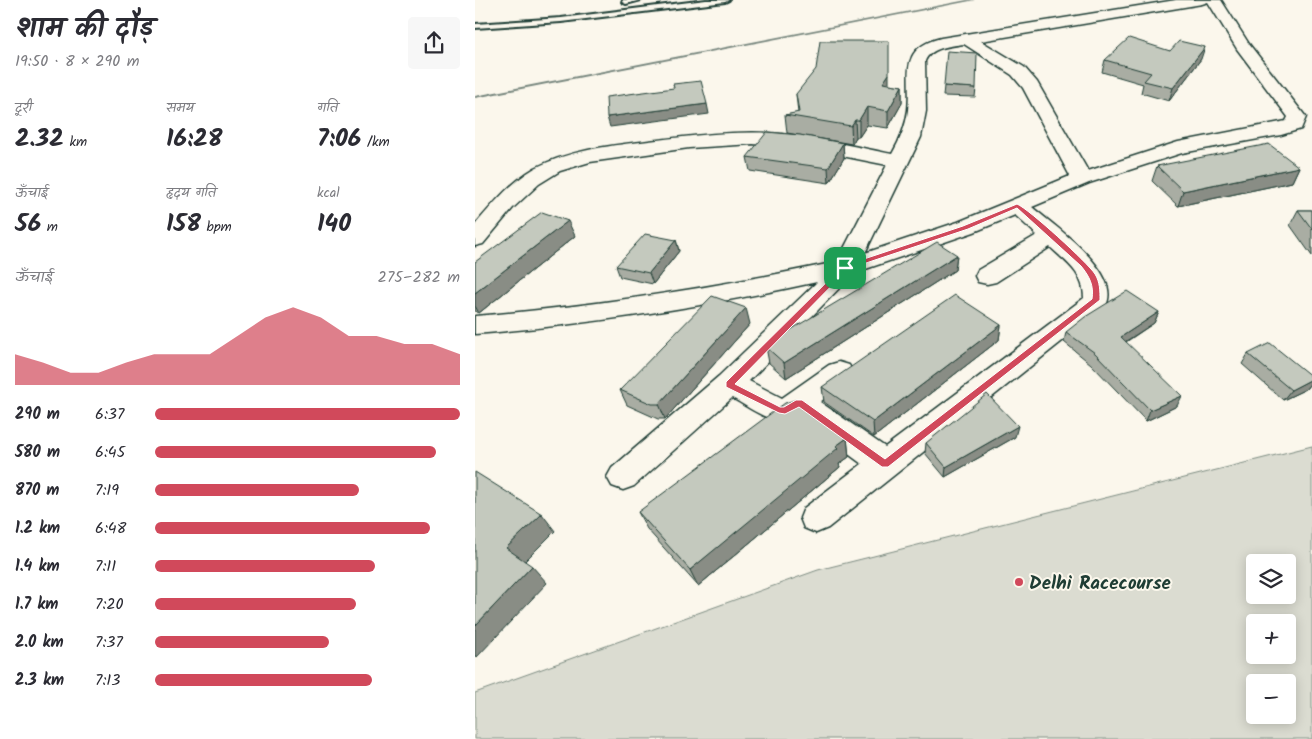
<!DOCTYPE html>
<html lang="hi">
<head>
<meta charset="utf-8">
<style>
  body { margin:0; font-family:Kalam,"Playpen Sans Deva",sans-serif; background:#f7f7f7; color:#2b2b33; height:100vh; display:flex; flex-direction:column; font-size:19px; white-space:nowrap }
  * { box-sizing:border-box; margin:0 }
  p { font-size:16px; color:#7c7c81 }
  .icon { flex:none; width:28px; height:28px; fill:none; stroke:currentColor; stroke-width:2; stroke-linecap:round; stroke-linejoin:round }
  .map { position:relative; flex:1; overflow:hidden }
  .sheet { display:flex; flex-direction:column; background:#fff; width:475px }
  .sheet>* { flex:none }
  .buttons { position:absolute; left:771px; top:554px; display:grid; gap:10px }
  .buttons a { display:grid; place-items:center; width:50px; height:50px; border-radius:5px; background:#fff; box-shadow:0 2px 12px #0003; font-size:25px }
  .pin { position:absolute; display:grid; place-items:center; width:42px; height:42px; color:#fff; margin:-21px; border-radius:10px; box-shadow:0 2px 8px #0006 }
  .round { display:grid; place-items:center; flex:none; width:52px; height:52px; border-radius:5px; background:#f7f7f7 }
  .summary { display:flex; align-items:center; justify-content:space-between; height:85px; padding:0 15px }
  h1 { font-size:28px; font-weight:600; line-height:38px }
  .metrics { display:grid; grid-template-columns:repeat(3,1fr); gap:8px; height:85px; padding:5px 15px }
  .metrics div { display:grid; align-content:center }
  .metrics b { font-size:25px; font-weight:600 }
  .metrics small { font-size:14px; font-weight:400 }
  .metrics p { font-size:14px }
  .chart { height:140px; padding:10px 15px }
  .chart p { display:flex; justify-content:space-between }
  .chart svg { width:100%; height:90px; margin-top:5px; fill:#d1495b; opacity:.7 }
  ul { padding:0 15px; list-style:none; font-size:16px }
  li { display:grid; grid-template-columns:80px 60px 1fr; align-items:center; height:38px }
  li i { height:12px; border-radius:6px; background:#d1495b }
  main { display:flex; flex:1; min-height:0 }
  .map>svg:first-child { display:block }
</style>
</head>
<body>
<main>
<section class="sheet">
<div class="summary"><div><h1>शाम की दौड़</h1><p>19:50 · 8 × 290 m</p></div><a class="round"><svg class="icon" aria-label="share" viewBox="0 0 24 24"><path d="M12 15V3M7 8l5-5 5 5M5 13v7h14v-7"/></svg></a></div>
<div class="metrics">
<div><p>दूरी</p><b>2.32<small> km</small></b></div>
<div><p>समय</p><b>16:28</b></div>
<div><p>गति</p><b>7:06<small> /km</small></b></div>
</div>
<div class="metrics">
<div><p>ऊँचाई</p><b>56<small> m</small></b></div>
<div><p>हृदय गति</p><b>158<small> bpm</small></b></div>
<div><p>kcal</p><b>140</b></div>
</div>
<div class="chart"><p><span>ऊँचाई</span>275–282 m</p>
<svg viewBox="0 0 160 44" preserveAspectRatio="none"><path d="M0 44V29L10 33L20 38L30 38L40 33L50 29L60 29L70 29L80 20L90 11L100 6L110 11L120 20L130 20L140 24L150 24L160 29V44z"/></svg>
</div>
<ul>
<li><b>290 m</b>6:37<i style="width:100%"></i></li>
<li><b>580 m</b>6:45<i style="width:92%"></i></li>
<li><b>870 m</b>7:19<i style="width:67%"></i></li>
<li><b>1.2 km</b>6:48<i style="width:90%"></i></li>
<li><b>1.4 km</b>7:11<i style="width:72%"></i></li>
<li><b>1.7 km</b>7:20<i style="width:66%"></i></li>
<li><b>2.0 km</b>7:37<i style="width:57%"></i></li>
<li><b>2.3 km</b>7:13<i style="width:71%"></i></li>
</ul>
</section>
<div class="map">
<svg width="837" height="739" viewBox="0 0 837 739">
  <rect width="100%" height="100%" fill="#fbf7ec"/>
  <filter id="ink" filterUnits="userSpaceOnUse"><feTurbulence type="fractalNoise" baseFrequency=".02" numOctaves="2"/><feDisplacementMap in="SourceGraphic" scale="10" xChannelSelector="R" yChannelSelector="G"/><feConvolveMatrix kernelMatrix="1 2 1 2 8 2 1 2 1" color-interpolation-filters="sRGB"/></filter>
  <g filter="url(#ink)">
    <!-- green -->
    <path fill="#dbdcd1" stroke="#7d8c82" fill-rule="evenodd" d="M837,446V739H0V693L343,570ZM780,562H812V595H780ZM780,622H812V655H780ZM780,682H812V715H780Z"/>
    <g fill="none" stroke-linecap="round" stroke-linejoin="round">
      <!-- stream -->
      <polygon fill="#74847b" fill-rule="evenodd" points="492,0 500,0 0,98 0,96"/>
      <!-- service casing -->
      <g stroke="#1f3d34" stroke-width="4">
        <g id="service">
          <polygon points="148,0 166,0 151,4 147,2"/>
          <polygon points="231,0 254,0 250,2 86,22 0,28 0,24 86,18"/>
        </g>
      </g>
      <!-- minor casing -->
      <g stroke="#1f3d34" stroke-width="3">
        <path id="minor" d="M701,0H746L774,44L831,117L826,129L806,135L707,153L614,183L557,207C579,226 650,274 630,307L353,528L341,533L329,528L325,518L329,508L387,464L323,417C302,430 276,408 257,398L159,486L148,490L137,486L132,477L137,468L244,376L342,282C229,307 115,324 0,334V316C122,306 242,287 362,262L412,165L327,148L278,144L214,148L115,162L85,171L64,184L38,208L8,244L0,246V225C18,204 36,182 60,168C93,151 131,146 166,142C209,137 252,131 295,133C336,136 377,146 417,154C425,140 431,126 433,110C437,75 422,49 466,38ZM733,2L762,49L813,117L811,121L703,142L613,171L562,82L549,67L506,41L727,4ZM489,44L537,75L548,88L595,176L483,222L390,253L446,137L451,111L450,61C456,47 476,46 489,44ZM540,215L562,235L503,270L500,276L503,282L512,284L521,282L575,247C591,262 609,273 609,298L410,447L345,402L374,379L378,372L374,365L364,362L354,365L307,398L274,381L379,273L499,232Z"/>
      </g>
      <!-- service -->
      <use href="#service" fill="#fbf7ec" fill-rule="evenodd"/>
      <!-- minor -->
      <use href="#minor" fill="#fbf7ec" fill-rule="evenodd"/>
    </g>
    <!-- wall -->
    <g fill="#a9ada3" stroke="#1f3d34">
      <polygon points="695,51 726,59 694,101 666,93 668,84 627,72 630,60"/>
      <polygon points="414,84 427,86 427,103 413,128 392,125 384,137 381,137 377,144 312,133 310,115 323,113 321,94"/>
      <polygon points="469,86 501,88 500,97 468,96"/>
      <polygon points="368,143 369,158 354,183 275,171 272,157"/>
      <polygon points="682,166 824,167 817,182 703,206 677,181"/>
      <polygon points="823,210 837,210 837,256 815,225"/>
      <polygon points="100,236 4,313 0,311 0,262"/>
      <polygon points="201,240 204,251 178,284 145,277 141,266"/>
      <polygon points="482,255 480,270 311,378 294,363 291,347"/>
      <polygon points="684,312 679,323 651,342 702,406 671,421 616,364 589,342 591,332"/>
      <polygon points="275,324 190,419 183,419 152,405 145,390"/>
      <polygon points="526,325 524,340 399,437 349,402 347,387"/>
      <polygon points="773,354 837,377 837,381 831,389 808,400 767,364"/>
      <polygon points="540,437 470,477 450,453 451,443"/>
      <polygon points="372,438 374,457 364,464 365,467 223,586 172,529 163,512"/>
    </g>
    <!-- shaded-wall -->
    <g fill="#898d85" stroke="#1f3d34">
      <polygon points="730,47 726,59 694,101 698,88"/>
      <polygon points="414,74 414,91 408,83"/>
      <polygon points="427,86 427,103 413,128 413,111"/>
      <polygon points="232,104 234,114 135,127 132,117"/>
      <polygon points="392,107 392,125 384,137 384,120"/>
      <polygon points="380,120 381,137 377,144 376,126"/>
      <polygon points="368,143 369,158 354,183 353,168"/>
      <polygon points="824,167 817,182 703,206 708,191"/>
      <polygon points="93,221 100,236 4,313 0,306 0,293"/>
      <polygon points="201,240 204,251 178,284 174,273"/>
      <polygon points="482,255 480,270 311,378 309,363"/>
      <polygon points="271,308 275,324 190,419 184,404"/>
      <polygon points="684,312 679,323 642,347 646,337"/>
      <polygon points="526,325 524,340 399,437 398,422"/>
      <polygon points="837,379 837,381 831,389 808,400 816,390"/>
      <polygon points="707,396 702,406 671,421 675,410"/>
      <polygon points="543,426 540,437 470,477 471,467"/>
      <polygon points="372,438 374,457 364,464 365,467 223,586 215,570 361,446"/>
      <polygon points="67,514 80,531 46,565 31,548"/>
      <polygon points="57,566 72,583 2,657 0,655 0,626"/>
    </g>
    <!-- building -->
    <g fill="#c4c9be" stroke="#1f3d34">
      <polygon points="654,38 695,51 704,41 730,47 698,88 669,81 676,73 630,60"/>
      <polygon points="345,41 414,41 414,74 408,83 427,86 413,111 392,107 384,120 380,120 376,126 310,115 324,112 321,94 341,69"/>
      <polygon points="472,51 502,53 501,88 469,86"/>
      <polygon points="226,81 232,104 132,117 131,97 199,88 198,84"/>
      <polygon points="292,132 325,135 368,143 353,168 272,157"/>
      <polygon points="794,144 824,167 708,191 682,166"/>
      <polygon points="823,210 837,210 837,229"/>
      <polygon points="67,212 93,221 0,293 0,262"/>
      <polygon points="170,234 201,240 174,273 141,266"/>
      <polygon points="462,242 482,255 309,363 291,347 297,341"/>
      <polygon points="652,291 684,312 646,337 707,396 675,410 620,353 591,332 610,317"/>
      <polygon points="480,295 526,325 398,422 347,387"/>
      <polygon points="237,296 271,308 184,404 177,404 145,390"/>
      <polygon points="795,343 837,377 837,379 816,390 773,354"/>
      <polygon points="512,394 543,426 471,467 451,443"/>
      <polygon points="320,400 372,438 361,446 363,448 215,570 163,512 310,403"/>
      <polygon points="0,472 67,514 31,548 57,566 0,626"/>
    </g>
  </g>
  <!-- route -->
  <path fill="#d1495b" stroke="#fff" fill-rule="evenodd" d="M542,204C554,209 613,263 620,274C625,282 625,291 625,300L413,467H407L324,407L310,414L304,413L251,387V382L368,266L488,226ZM542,208L606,266C615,277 619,286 617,299L410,459L327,400H321L309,407H305L260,384L373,269L493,229Z"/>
  <!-- markers -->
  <circle fill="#d1495b" stroke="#fbf7ec" stroke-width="2" cx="544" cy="582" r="5"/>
  <g text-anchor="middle" stroke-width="4" stroke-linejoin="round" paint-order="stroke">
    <!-- near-poi labels -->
    <g font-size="19" font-weight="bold" fill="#1f3d34" stroke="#fbf7ec" text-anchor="start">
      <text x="554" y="589">Delhi Racecourse</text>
    </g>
  </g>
</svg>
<div class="buttons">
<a><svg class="icon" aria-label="layers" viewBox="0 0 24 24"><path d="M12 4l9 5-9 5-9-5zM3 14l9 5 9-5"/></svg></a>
<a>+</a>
<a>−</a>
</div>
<div class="pin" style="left:370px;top:268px;background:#1e9e55"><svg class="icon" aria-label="arrive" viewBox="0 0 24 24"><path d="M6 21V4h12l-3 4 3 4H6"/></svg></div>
</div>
</main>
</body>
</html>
